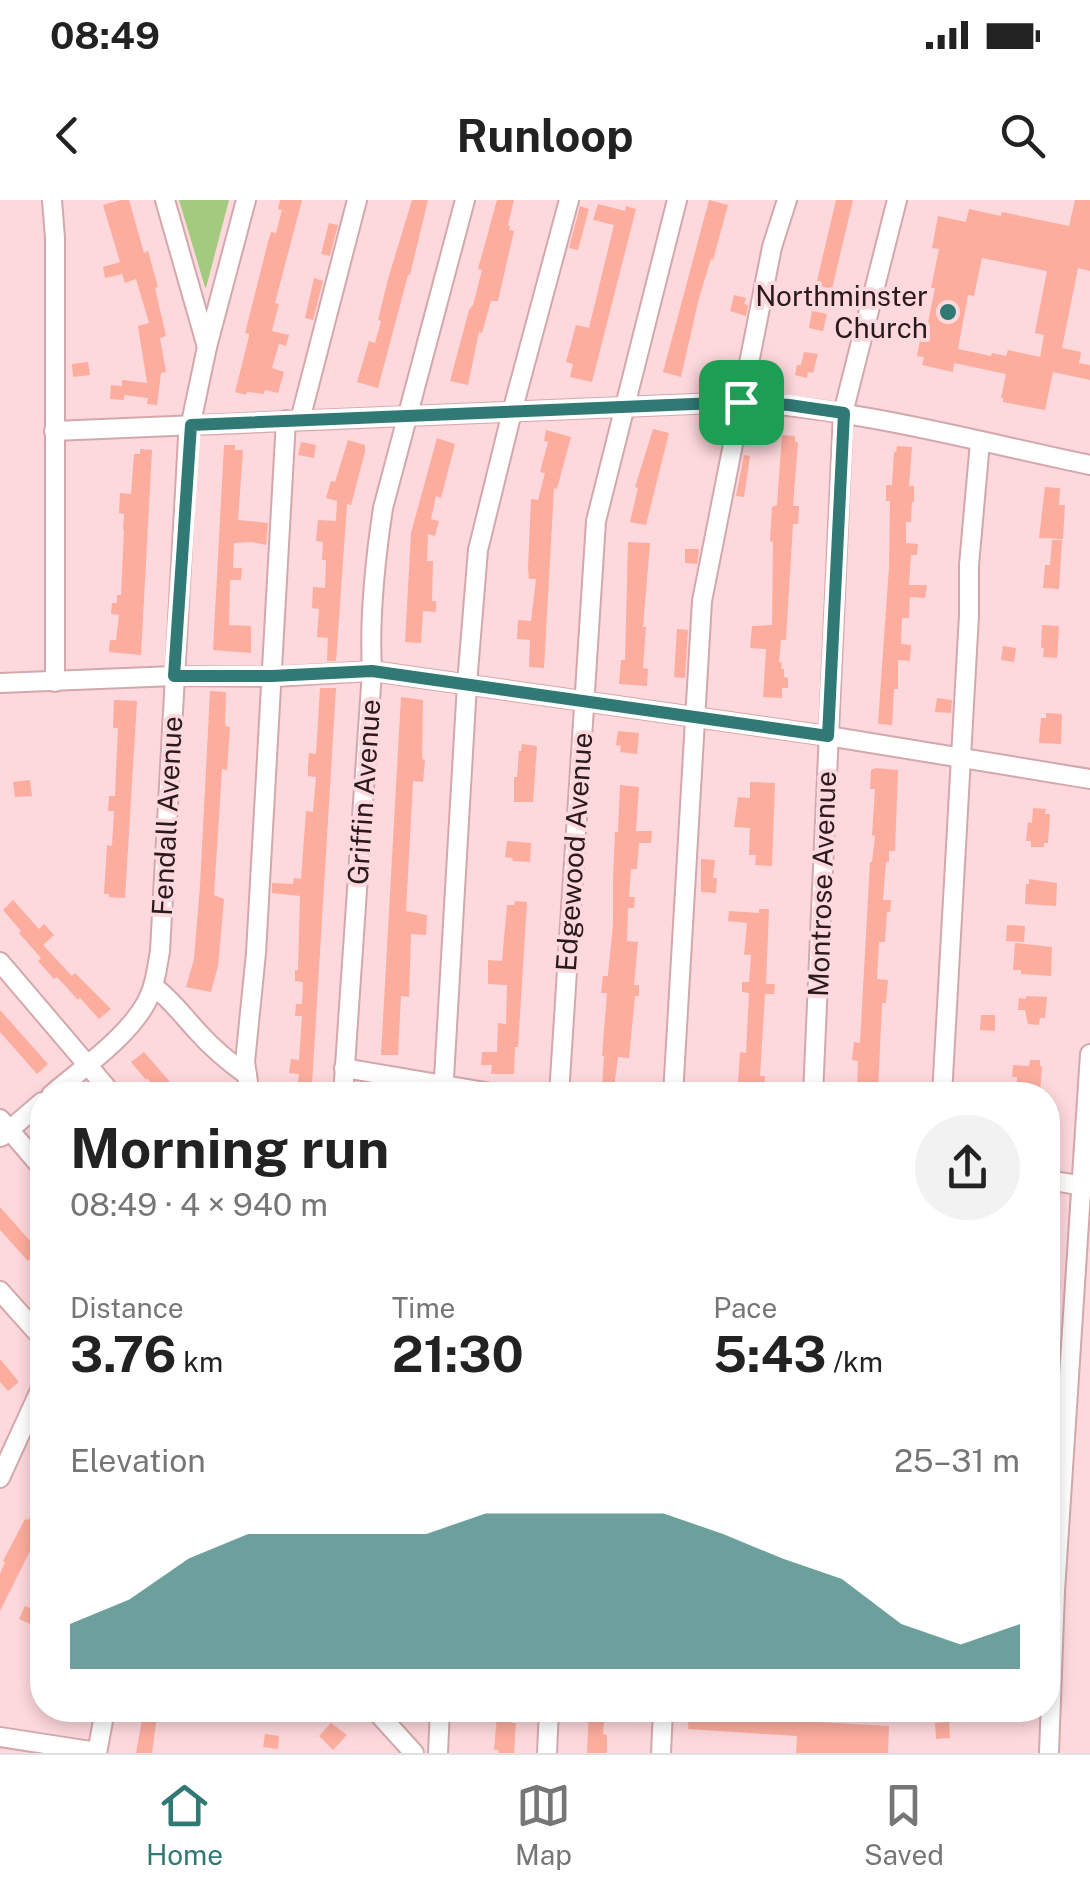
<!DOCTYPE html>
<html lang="en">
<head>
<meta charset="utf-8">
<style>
  body { margin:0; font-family:"Public Sans",sans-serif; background:#f2f2f2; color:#222; height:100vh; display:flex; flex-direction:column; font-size:38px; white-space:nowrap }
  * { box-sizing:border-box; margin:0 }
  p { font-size:32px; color:#767676 }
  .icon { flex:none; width:55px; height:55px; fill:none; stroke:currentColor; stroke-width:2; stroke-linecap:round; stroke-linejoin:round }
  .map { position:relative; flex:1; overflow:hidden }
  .details { position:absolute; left:30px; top:882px; width:1030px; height:640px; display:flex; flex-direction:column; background:#fff; border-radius:40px; box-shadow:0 5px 15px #0003 }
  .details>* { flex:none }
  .pin { position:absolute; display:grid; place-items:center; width:85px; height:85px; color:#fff; margin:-42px; border-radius:20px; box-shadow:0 5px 15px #0006 }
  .round { display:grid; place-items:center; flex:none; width:105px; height:105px; border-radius:52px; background:#f2f2f2 }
  .overview { display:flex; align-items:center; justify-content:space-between; height:170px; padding:0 40px }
  h1 { font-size:55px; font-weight:700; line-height:75px }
  .figures { display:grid; grid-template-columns:repeat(3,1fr); gap:15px; height:170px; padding:10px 40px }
  .figures div { display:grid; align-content:center }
  .figures b { font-size:50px; font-weight:700 }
  .figures small { font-size:28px; font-weight:400 }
  .figures p { font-size:28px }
  .chart { height:280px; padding:20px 40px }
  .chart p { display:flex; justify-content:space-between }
  .chart svg { width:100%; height:180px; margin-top:10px; fill:#307975; opacity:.7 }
  .status { display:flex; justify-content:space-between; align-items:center; height:70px; padding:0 50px; background:#fff; direction:ltr }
  .status svg { height:28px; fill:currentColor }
  header { display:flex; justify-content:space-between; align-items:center; height:130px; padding:0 40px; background:#fff; font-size:45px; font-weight:700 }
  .dock { display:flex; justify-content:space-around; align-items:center; height:140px; border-top:2px solid #e0e0e0; background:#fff; font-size:28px; color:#767676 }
  .dock a { display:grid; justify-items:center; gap:5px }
  .dock .current { color:#307975 }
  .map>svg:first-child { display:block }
</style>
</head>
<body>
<div class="status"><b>08:49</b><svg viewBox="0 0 49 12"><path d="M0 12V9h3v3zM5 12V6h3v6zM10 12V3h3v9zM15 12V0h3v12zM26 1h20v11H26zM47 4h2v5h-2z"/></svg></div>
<header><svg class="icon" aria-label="back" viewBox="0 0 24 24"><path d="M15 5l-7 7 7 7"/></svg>Runloop<svg class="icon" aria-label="search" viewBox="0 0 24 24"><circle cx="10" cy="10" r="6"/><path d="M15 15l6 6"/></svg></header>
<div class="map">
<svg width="1090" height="1553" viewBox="0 0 1090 1553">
  <rect width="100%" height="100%" fill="#fdd8dc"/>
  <!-- green -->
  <polygon fill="#a2cb7d" points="179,0 229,0 206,88 205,87"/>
  <!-- building -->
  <g fill="#fcad9e" fill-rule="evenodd">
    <polygon points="121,0 129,0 144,53 148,51 158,87 155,88 166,136 160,138 166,172 161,173 157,205 147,204 148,198 124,195 124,200 110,199 111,185 122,186 122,180 147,183 138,126 149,123 136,79 125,83 122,74 105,78 103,67 120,62 103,5"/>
    <polygon points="280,0 302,0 275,103 279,104 272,131 289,135 286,146 279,144 272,168 284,172 278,193 265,190 264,194 247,192 246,195 235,192 249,136 249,134 245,133 268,42 271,32 276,33 282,10 278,9"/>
    <polygon points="412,0 428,0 410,75 408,75 378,188 357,182 369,141 375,143 381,121 378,120 388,79"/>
    <polygon points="497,0 514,0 508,25 510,26 509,30 514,31 498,101 491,101 482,133 479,132 468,185 450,181 469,110 473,105 482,70 478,69"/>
    <polygon points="709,0 728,5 713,60 711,59 699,98 681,177 663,172"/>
    <polygon points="836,0 853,0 832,89 816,85"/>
    <path d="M1075,0H1090V71L1078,68L1062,148L1081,152L1079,163L1090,165V180L1053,172L1045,210L1003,202V198H1001L1006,174L954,163L953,172L922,165L924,157L917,156L920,141L924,142L935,88H931L939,49L932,48L938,16L966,22L969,9L1001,16L1002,12L1069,26ZM982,58L1047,71L1036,127L1035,133L1044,135L1040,157L1008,150L1006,156L992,153L991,156L958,149L968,95L974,96Z"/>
    <polygon points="598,4 625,11 626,6 636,9 592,182 570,177 573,164 566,162 576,125 589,128 614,25 593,20"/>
    <polygon points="580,6 589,9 578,50 569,48"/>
    <polygon points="329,23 338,25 330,56 321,54"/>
    <polygon points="314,78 323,81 313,120 305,118"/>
    <polygon points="734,95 746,98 744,104 748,105 746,116 730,111"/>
    <polygon points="812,111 827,114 823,131 809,128"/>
    <polygon points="804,152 818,154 813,173 808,172 807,178 795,175 797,165 801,165"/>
    <polygon points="88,162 90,175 73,177 72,164"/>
    <polygon points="653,229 669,233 646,325 630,322 638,288 635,287"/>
    <polygon points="546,230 571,237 557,289 554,288 544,468 529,467 530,440 517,439 518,420 531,421 536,379 529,379 528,369 531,299 538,300 545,273 540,272 548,242 544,241"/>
    <polygon points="782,235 795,236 795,242 798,242 793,306 799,306 798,324 793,324 786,440 781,440 779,462 782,463 781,469 784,469 784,477 788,478 788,488 782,488 782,498 763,497 766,449 750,448 752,426 772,425 773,342 770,341 772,307 777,305"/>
    <polygon points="437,238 455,244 441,298 436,296 431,319 439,321 435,336 428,334 427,361 433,361 432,401 436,401 436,412 423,411 421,443 405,442 411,333"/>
    <polygon points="348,240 365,245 365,252 351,305 347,304 336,461 327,461 328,438 317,437 319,409 312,408 313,387 325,388 326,360 322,360 323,342 316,341 318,320 336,321 337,301 326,298 331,281 335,282"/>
    <polygon points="301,242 316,245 314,258 298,255"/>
    <polygon points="224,245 235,245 235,250 243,250 238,320 268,323 266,345 252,342 234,343 233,368 242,368 241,380 230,380 229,425 251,426 251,453 213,450"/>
    <polygon points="897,246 912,247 909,286 914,286 914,302 912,302 911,322 906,322 906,343 918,344 917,355 911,355 909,385 927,385 925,398 910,397 909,418 902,418 901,444 911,445 910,461 898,460 898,489 894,489 892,525 878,524 889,367 890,301 886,301 886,285 892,285 894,252 896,252"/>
    <polygon points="140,249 152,250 141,455 109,452 110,440 116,440 119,415 111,414 112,403 117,403 117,395 121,395 124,330 123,330 124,314 119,313 120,293 131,294 134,254 140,254"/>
    <polygon points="744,255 750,256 744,297 736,296"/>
    <polygon points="1045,287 1060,288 1059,305 1065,305 1063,339 1039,338"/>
    <polygon points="1052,340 1062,340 1059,389 1043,388 1045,365 1050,365"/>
    <polygon points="628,342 650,343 643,427 646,427 643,468 648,469 647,486 619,484 621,460 625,460"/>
    <polygon points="685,349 699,349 697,364 685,363"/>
    <polygon points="1042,425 1059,426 1057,458 1043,457 1044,448 1041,448"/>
    <polygon points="677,429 688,430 685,478 674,477"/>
    <polygon points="1003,446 1016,448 1014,462 1001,460"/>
    <polygon points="320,488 336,488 312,884 298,882 299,874 289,873 291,859 299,860 302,816 295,816 296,804 302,804 303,782 295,781 295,770 298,770 300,696 272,693 272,683 293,684 294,678 301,679 306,611 313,612 316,577 308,576 308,565 309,553 316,554"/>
    <polygon points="210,491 226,492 225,526 230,527 227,570 222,569 214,695 224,699 218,766 211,792 186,787 194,759 200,686"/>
    <polygon points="401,497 423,500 422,559 425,560 423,582 413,581 406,711 427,715 426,735 411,734 409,797 401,796 398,855 381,855"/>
    <polygon points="937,498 952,500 951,513 935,512"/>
    <polygon points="114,500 137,501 125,698 109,697 109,694 104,694 107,645 112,646 114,611 108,611 109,596 115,596 116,570 118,528 113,528"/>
    <polygon points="1046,513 1062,514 1061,544 1039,543 1041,518 1046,518"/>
    <polygon points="618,531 639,533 637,554 620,552 621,546 616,545"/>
    <polygon points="522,544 537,546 533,602 514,602 514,577 517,577 519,551 521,551"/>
    <polygon points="876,568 898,570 895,651 889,651 889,662 886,662 883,700 891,700 890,712 887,712 885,742 879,742 877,779 888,780 886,803 882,803 878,892 857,891 858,861 852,860 854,842 860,843 870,662 872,662 875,636 872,635 875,589 870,589 871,570"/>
    <polygon points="30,580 32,596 15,597 13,582"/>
    <polygon points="750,582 775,583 772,666 755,665 756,655 749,655 750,628 734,627 738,597 750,598"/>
    <polygon points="620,585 639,587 636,631 652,631 651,643 639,643 637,669 631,669 629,697 635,697 634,708 628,708 627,741 638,742 634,785 639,785 639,796 635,796 629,858 618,857 614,888 602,888 604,856 602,856 607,793 601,793 603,776 608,776 608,774 613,725 613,679 615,632 618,632"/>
    <polygon points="1033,608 1046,609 1045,614 1050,614 1048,643 1044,643 1044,647 1031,647 1031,641 1026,641 1028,622 1032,623"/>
    <polygon points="507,641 531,643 530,662 512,661 513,658 505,657"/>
    <polygon points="701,659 715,660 713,678 717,678 716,693 701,692"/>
    <polygon points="1029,679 1057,683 1056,706 1025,704 1026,684 1029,684"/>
    <polygon points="13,700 39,729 44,724 54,735 43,745 72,776 75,773 111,809 99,819 80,798 78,800 57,777 54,779 38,761 41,758 19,733 21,731 3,710"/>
    <polygon points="515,701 527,702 518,847 515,847 514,874 491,874 492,865 481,865 482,852 497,852 498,823 506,824 507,785 488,784 488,760 502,761 507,705 514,705"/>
    <polygon points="759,709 769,709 766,784 775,784 774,794 765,794 760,876 765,876 764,895 733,895 734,882 738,882 740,852 746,853 749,793 742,792 742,782 749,782 751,755 744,755 747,723 728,721 729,711 759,713"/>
    <polygon points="1007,725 1025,726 1024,742 1006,741"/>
    <polygon points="1015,743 1052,747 1051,776 1021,774 1021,770 1013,770"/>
    <polygon points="1026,796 1047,797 1045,818 1040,818 1039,825 1028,824 1025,810 1018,810 1019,798 1026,799"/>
    <polygon points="0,810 48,864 37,874 0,832"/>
    <polygon points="981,815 995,815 995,831 980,830"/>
    <polygon points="144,852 164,875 181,895 161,895 147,878 146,880 131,862"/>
    <polygon points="1030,860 1040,860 1040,866 1042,866 1040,894 1016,893 1017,877 1012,877 1013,865 1029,866"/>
    <polygon points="0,1007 39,1051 28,1061 0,1030"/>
    <polygon points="0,1159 19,1182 8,1191 0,1182"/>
    <polygon points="42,1288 42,1336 39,1334 33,1345 0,1411 0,1374 5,1362 3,1361 25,1319 28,1320 32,1314"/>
    <polygon points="25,1406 37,1411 32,1425 19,1419"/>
    <polygon points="589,1510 605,1510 603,1534 607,1535 607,1553 587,1553"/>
    <polygon points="689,1510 781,1510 780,1520 889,1526 888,1553 796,1553 797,1536 688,1529"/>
    <polygon points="143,1514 157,1516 152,1553 136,1553"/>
    <polygon points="497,1515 512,1516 512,1523 516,1523 514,1553 498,1553 499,1550 494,1550"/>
    <polygon points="949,1522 950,1538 936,1539 935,1523"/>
    <polygon points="331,1523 347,1535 333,1550 319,1536"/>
    <polygon points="265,1534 279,1536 278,1549 263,1547"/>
  </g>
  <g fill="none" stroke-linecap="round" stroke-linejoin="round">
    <!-- minor casing -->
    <g stroke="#d3a8ac" stroke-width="22">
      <g id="minor">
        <polyline points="52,0 55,38 55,482"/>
        <polyline points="165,0 207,147"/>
        <polyline points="300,220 357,0"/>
        <path d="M54,231L741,202C859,209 975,241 1090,265"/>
        <polyline points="0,483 174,476 272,477 372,471 828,536 1090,579"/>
        <polyline points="0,762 113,895"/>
        <path d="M153,786C171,799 183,816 198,832C213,849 229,862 247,875"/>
        <polyline points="344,868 503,895"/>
        <path d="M51,895C81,869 126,839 146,803C155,787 157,768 160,751L188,237L207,147L246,0"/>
        <polyline points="250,895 245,862 256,753 286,220"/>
        <path d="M343,895L372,471C369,418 375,361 383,308L465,0"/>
        <polyline points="443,895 467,484 478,350 512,212 569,0"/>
        <polyline points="559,895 596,321 677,0"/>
        <polyline points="673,895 702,401 772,47 787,0"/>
        <polyline points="813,895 843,213 897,0"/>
        <polyline points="942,895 969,415 969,365 980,242"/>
        <polyline points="0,919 42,968"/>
        <polyline points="1,937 42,902"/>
        <polyline points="1048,980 1090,987"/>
        <polyline points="0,1091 42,1138"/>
        <polyline points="0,1278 42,1186"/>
        <polyline points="375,1510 414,1553"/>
        <polyline points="0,1537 97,1552"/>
        <polyline points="97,1553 105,1510"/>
        <polyline points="438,1553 440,1510"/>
        <polyline points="547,1553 549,1510"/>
        <polyline points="661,1553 663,1510"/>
        <polyline points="1049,1553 1055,1391 1090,854"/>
      </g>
    </g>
    <!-- minor -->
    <use href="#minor" stroke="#fff" stroke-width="18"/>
  </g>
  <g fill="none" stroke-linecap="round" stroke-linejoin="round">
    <!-- route casing -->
    <g stroke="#fff" stroke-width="20">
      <polygon id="route" points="741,202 789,205 844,213 828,536 372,471 272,476 174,476 191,225"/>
    </g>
    <!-- route -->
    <use href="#route" stroke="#307975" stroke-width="12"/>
  </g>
  <!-- markers -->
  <circle fill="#307975" stroke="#fdd8dc" stroke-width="4" cx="948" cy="112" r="10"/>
  <g text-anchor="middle" stroke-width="8" stroke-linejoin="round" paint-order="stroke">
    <!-- poi labels -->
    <g font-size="28" fill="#2a1a1c" stroke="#fdd8dc" text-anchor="end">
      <text x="928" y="106">Northminster<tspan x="928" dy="32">Church</tspan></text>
    </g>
    <!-- street labels -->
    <g font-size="28" fill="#2a1a1c" stroke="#fdd8dc">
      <text transform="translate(364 592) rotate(-86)" y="10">Griffin Avenue</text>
      <text transform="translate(167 616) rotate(-87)" y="10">Fendall Avenue</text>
      <text transform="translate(574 652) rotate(-86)" y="10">Edgewood Avenue</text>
      <text transform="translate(822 684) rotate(-88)" y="10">Montrose Avenue</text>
    </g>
  </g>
</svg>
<div class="pin" style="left:741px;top:202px;background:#1e9e55"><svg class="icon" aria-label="arrive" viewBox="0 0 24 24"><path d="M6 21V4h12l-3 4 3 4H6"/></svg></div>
<section class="details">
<div class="overview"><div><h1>Morning run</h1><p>08:49 · 4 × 940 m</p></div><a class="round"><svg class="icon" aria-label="share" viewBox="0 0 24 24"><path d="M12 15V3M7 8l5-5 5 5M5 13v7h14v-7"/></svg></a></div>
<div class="figures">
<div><p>Distance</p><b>3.76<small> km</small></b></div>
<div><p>Time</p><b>21:30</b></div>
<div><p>Pace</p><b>5:43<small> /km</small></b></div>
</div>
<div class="chart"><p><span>Elevation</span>25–31 m</p>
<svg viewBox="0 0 160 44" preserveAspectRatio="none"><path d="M0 44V33L10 27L20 17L30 11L40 11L50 11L60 11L70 6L80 6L90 6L100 6L110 11L120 17L130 22L140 33L150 38L160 33V44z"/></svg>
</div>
</section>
</div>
<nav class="dock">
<a class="current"><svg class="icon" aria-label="home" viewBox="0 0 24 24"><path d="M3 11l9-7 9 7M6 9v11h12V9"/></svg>Home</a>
<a><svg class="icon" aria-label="map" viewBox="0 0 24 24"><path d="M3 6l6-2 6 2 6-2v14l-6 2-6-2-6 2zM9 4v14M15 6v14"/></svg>Map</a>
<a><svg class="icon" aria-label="saved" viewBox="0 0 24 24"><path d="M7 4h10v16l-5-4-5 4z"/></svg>Saved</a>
</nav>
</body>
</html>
